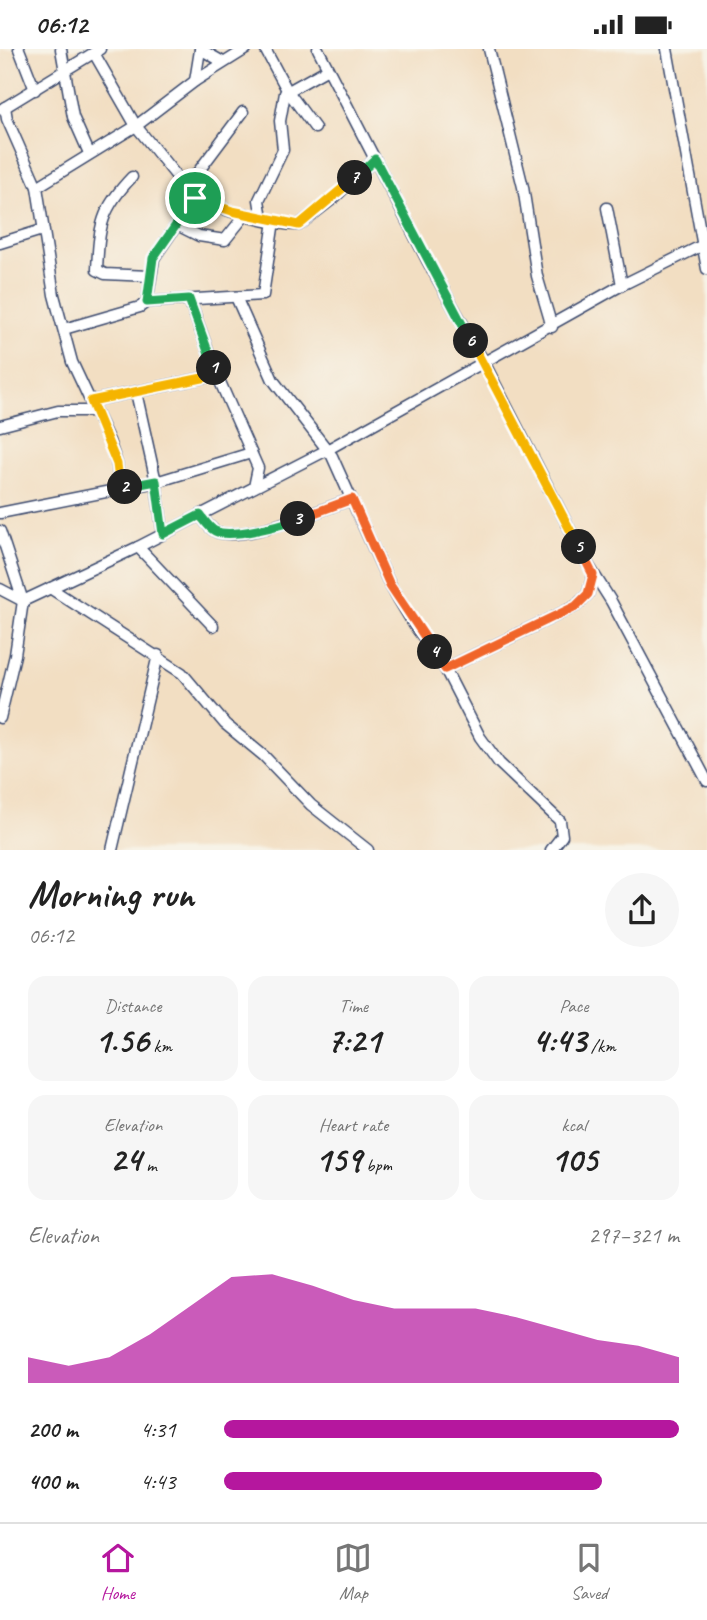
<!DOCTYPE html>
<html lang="en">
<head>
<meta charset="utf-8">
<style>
  body { margin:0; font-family:Caveat,sans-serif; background:#f6f6f6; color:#222; height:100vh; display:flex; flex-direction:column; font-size:26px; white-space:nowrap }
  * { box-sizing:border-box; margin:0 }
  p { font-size:23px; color:#767676 }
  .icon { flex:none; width:38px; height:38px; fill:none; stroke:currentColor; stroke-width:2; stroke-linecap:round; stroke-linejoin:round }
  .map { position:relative; height:801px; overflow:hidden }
  .sheet { display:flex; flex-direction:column; background:#fff; flex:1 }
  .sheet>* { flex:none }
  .pin { position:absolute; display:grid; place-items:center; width:60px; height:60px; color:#fff; margin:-30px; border:4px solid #fff; border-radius:50%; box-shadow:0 2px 7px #0007 }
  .km { position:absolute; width:35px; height:35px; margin:-18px; border-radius:50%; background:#222; color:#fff; font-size:19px; line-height:35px; text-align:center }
  .round { display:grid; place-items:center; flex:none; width:74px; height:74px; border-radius:37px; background:#f6f6f6 }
  .headline { display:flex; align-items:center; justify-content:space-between; height:119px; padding:0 28px }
  h1 { font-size:38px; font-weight:700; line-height:52px }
  .metrics { display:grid; grid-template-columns:repeat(3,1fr); gap:10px; height:119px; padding:7px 28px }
  .metrics div { display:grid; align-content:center; border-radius:18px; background:#f6f6f6; text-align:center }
  .metrics b { font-size:35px; font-weight:700 }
  .metrics small { font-size:19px; font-weight:400 }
  .metrics p { font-size:19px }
  .chart { height:196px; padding:14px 28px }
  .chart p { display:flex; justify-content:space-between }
  .chart svg { width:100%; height:126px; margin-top:7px; fill:#b5179e; opacity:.7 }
  ul { padding:0 28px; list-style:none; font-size:23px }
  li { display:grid; grid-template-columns:112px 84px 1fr; align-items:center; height:52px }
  li i { height:18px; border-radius:9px; background:#b5179e }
  .status { display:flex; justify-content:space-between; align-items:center; height:49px; padding:0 35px; background:#fff; direction:ltr }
  .status svg { height:19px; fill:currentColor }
  .menu { display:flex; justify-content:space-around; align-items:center; height:98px; border-top:2px solid #e0e0e0; background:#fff; font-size:19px; color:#767676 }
  .menu a { display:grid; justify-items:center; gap:4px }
  .menu .current { color:#b5179e }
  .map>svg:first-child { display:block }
</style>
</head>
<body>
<div class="status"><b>06:12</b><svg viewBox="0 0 49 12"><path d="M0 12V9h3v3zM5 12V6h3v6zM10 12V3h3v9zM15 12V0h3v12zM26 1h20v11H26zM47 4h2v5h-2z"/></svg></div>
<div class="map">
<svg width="707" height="801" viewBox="0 0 707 801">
  <rect width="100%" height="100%" fill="#f7f3e8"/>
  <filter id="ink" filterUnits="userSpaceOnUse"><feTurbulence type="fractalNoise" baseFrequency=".0143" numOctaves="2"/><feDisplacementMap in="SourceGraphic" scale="14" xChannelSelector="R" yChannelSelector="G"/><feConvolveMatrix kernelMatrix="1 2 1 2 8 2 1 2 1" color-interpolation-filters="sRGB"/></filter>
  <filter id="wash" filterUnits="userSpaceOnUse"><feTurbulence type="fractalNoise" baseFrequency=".00686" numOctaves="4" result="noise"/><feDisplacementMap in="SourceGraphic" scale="28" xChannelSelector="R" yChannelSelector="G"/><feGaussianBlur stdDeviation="1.57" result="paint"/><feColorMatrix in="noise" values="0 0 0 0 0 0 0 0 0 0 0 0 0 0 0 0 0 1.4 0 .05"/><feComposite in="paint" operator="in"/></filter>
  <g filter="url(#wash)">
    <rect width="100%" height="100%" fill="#f2dec2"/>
  </g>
  <g filter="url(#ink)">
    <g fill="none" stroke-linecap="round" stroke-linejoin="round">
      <!-- minor casing -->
      <g stroke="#3b496d" stroke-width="13">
        <g id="minor">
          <polyline points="19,0 35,41"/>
          <polyline points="61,0 73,68 89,104"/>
          <polyline points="200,0 223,13"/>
          <polyline points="265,0 287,41 315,79"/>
          <polyline points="318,0 427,211 485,315 587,514 611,552 707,732"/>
          <polyline points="489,0 523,138 537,227 552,278"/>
          <polyline points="667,0 707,220"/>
          <path d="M94,4L136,77L186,139C205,159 271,176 299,176L335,148L375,110"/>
          <polyline points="195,32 200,1"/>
          <polyline points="5,58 7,70 37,138 54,246 72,313 109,392 117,415 120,439"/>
          <polyline points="2,60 100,0"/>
          <path d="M132,128C101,160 99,177 97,221L105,225L149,227"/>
          <polyline points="37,138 136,77 195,32 246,0"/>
          <polyline points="186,139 243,63"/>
          <polyline points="607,159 622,236"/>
          <polyline points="262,169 259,151 283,101 280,72 285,44 326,21"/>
          <polyline points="177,176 199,187 225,191 246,165"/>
          <polyline points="0,194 42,181"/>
          <polyline points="236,248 273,331 332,407 390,536 414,576 440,610 480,688 499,714 560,772 562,787 551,801"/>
          <polyline points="189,250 217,326 258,419 254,438"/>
          <polyline points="147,253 154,209 195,149"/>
          <polyline points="64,280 140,258 147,253 263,246 274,172"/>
          <polyline points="136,343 156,433 163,485"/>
          <polyline points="91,352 217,326"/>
          <polyline points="0,377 58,362 95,362"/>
          <polyline points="0,464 156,433 251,404"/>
          <path d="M200,466C206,473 211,482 220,484C249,491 323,460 352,450"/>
          <polyline points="0,482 23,552 15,606 0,669"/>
          <polyline points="138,498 213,577"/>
          <polyline points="50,539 182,624 225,675 264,707 311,756 368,801"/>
          <polyline points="0,540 23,552 138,498 325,402 622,236 707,194"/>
          <polyline points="445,620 576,557 588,545 593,526"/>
          <polyline points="112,801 158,606"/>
        </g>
      </g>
      <!-- minor -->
      <use href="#minor" stroke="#fff" stroke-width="10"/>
    </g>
  </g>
  <g fill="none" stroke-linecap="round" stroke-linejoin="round" filter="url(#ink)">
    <!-- split-1 casing -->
    <g stroke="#fff" stroke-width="14">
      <polyline id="split-1" points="195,149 153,209 147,253 189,250 214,319"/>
    </g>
    <!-- split-2 casing -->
    <g stroke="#fff" stroke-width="14">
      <polyline id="split-2" points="125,438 120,439 117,415 91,352 217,326 214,319"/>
    </g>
    <!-- split-3 casing -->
    <g stroke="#fff" stroke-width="14">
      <path id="split-3" d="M125,438L156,432L163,485L200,466C205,472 209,479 215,482C230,490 282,476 298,470"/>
    </g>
    <!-- split-4 casing -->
    <g stroke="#fff" stroke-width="14">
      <polyline id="split-4" points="298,470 352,450 390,536 435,603"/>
    </g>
    <!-- split-5 casing -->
    <g stroke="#fff" stroke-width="14">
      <polyline id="split-5" points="435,603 445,620 576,557 588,545 593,526 579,498"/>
    </g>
    <!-- split-6 casing -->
    <g stroke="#fff" stroke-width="14">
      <polyline id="split-6" points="471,292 579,498"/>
    </g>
    <!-- split-7 casing -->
    <g stroke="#fff" stroke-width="14">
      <polyline id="split-7" points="355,129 375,110 471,292"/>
    </g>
    <!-- split-8 casing -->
    <g stroke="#fff" stroke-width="14">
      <polyline id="split-8" points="195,149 232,162 299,176 355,129"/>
    </g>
    <!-- split-1 -->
    <use href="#split-1" stroke="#22a559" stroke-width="9"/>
    <!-- split-2 -->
    <use href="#split-2" stroke="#f5b400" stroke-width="9"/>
    <!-- split-3 -->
    <use href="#split-3" stroke="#22a559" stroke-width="9"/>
    <!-- split-4 -->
    <use href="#split-4" stroke="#f0652b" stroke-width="9"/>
    <!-- split-5 -->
    <use href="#split-5" stroke="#f0652b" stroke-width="9"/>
    <!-- split-6 -->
    <use href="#split-6" stroke="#f5b400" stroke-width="9"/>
    <!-- split-7 -->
    <use href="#split-7" stroke="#22a559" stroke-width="9"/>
    <!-- split-8 -->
    <use href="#split-8" stroke="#f5b400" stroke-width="9"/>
  </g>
</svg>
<div class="pin" style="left:195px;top:149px;background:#1e9e55"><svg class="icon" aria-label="arrive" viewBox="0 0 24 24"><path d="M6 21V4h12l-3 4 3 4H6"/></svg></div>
<b class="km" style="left:214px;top:319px">1</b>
<b class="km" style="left:125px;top:438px">2</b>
<b class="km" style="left:298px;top:470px">3</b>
<b class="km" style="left:435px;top:603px">4</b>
<b class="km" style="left:579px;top:498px">5</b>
<b class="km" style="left:471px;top:292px">6</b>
<b class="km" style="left:355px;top:129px">7</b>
</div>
<section class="sheet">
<div class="headline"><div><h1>Morning run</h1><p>06:12</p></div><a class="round"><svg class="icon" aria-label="share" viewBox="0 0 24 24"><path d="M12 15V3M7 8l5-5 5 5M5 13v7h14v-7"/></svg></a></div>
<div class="metrics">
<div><p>Distance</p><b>1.56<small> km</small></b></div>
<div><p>Time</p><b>7:21</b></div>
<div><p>Pace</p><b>4:43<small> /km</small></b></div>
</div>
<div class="metrics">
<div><p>Elevation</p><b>24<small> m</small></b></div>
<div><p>Heart rate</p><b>159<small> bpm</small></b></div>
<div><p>kcal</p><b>105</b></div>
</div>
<div class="chart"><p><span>Elevation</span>297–321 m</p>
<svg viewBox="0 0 160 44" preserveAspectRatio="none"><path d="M0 44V35L10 38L20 35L30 27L40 17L50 7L60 6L70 10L80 15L90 18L100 18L110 18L120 21L130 25L140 29L150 31L160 35V44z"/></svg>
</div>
<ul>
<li><b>200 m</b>4:31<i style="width:100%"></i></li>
<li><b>400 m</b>4:43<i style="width:83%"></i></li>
</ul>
</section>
<nav class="menu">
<a class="current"><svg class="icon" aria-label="home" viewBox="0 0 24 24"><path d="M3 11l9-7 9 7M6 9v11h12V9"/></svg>Home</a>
<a><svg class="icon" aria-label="map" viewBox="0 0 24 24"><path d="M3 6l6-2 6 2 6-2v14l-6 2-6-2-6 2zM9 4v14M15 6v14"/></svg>Map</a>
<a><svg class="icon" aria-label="saved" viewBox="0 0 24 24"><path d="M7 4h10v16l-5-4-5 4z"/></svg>Saved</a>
</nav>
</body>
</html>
